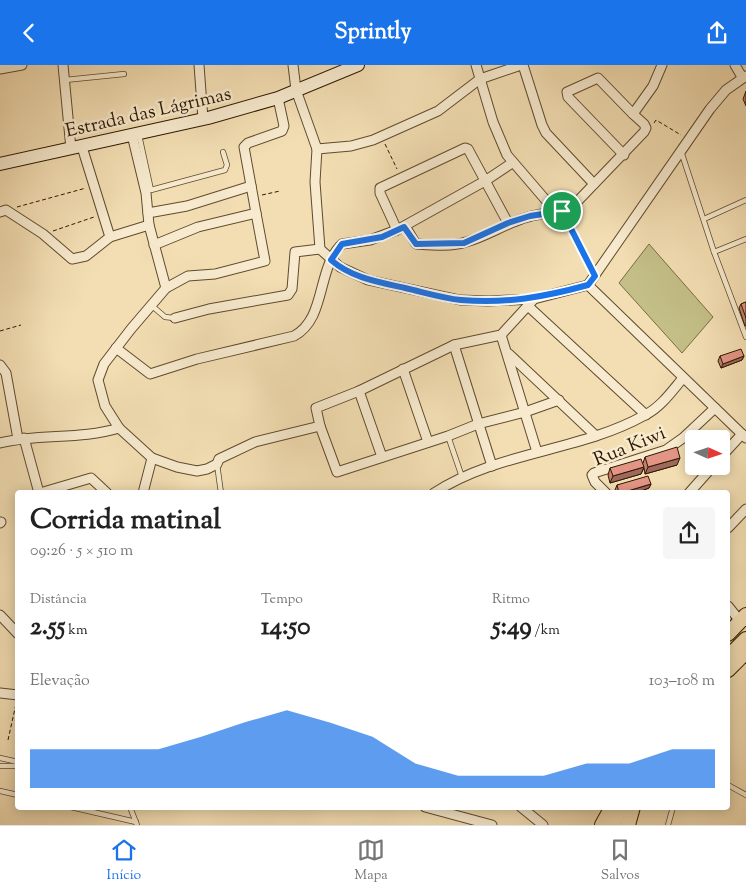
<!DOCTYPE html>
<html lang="pt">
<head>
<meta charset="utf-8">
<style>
  body { margin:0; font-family:"Sorts Mill Goudy",serif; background:#f6f6f6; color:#222; height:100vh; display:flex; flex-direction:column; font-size:19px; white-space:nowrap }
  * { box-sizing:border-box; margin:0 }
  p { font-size:16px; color:#767676 }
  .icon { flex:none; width:28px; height:28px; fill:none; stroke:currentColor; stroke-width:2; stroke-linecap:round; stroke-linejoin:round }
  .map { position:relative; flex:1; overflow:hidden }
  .details { position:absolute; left:15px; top:425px; width:715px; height:320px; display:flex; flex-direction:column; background:#fff; border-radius:5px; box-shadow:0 2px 12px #0003 }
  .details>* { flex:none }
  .needle { width:32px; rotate:93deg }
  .tools { position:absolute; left:685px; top:365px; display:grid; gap:10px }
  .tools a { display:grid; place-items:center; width:45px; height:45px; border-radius:5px; background:#fff; box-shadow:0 2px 12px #0003; font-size:25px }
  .pin { position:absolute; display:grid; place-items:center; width:42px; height:42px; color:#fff; margin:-21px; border:2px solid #fff; border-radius:50%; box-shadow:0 1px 5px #0007 }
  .round { display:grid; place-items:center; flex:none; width:52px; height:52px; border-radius:5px; background:#f6f6f6 }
  .overview { display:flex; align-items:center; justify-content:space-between; height:85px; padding:0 15px }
  h1 { font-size:28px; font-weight:700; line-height:38px }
  .metrics { display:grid; grid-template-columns:repeat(3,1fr); gap:8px; height:85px; padding:5px 15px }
  .metrics div { display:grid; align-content:center }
  .metrics b { font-size:25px; font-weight:700 }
  .metrics small { font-size:14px; font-weight:400 }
  .metrics p { font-size:14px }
  .chart { height:140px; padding:10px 15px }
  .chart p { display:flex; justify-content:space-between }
  .chart svg { width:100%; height:90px; margin-top:5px; fill:#1a73e8; opacity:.7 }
  header { display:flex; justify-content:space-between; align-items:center; height:65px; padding:0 15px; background:#1a73e8; color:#fff; font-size:22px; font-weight:700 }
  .tab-bar { display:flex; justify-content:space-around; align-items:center; height:70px; border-top:1px solid #e0e0e0; background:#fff; font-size:14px; color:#767676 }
  .tab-bar a { display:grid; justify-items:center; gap:2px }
  .tab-bar .on { color:#1a73e8 }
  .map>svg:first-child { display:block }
</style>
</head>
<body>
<header><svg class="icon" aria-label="back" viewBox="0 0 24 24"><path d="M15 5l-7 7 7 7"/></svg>Sprintly<svg class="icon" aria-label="share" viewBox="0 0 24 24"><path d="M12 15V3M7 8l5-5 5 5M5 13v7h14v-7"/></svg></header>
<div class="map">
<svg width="746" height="760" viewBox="0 0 746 760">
  <rect width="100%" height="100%" fill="#f3deb3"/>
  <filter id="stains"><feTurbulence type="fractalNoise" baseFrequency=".004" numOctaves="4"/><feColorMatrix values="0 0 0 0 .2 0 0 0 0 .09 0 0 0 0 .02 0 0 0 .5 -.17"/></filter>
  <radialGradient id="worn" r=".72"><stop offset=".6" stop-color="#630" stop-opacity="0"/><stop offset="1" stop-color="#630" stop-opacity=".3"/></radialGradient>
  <!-- green -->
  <polygon fill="#c3bf87" stroke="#796c44" points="649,179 713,252 682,288 619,218"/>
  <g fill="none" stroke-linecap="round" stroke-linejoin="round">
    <!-- service casing -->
    <g stroke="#604b2e" stroke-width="6">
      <g id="service">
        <polyline points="65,15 124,9"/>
        <polyline points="139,70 151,125 225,105 227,100 223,87"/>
        <polyline points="681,86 714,187 746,272"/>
        <polyline points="704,154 746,135"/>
        <polyline points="714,187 746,174"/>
        <polyline points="151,240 165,252 174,253"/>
        <polyline points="448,371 462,412"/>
        <polyline points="217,399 221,428"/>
        <polyline points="0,693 18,697"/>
        <polyline points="0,701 18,701"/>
        <polyline points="728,720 746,730"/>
        <polyline points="0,726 18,730"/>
        <polyline points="71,742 136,757"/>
        <polyline points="130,742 137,760"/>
        <polyline points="668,760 673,742"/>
      </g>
    </g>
    <!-- minor casing -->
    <g stroke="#604b2e" stroke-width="11">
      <g id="minor">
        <polyline points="63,0 71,84"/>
        <polyline points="199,0 203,54"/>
        <polyline points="293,0 296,25 317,84 315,117 320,184 340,202 368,215 460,235 488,236 534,234 588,220"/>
        <polyline points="476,0 493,57 507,90 556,147"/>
        <polyline points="523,0 542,60 546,68 594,119"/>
        <polyline points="735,0 742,12"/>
        <polyline points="0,4 22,0"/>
        <polyline points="132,70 146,128 149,160 166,223"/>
        <polyline points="82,82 110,172"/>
        <polyline points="317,84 351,81 373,75 438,46 480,14 521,0"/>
        <polyline points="624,90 568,32 567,27 598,13 633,49"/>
        <polyline points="0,147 6,145 43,169 72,194 86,191 110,172 149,160"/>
        <polyline points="148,148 187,141 251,121"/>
        <polyline points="256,148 265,196 215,209 188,211 166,223 131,264 104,299 98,315 105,341 119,363 152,393 177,402 197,406 207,404 217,399 219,394 255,377 320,361 316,343 359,326 454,280 501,270 534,234"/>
        <path d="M405,161L416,179C431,180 451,182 466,177C488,171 506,158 528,152C543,147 560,149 573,141L644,67L646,63L644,59L633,49L653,21L662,0"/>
        <polyline points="397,165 380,128 380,123 465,83 468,84 508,158"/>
        <polyline points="154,180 198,162 256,148 244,82 248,78 282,66 284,61 278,33"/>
        <polyline points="588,220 710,44 726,25 746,11"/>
        <polyline points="588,220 746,373"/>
        <polyline points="528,241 646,350"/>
        <polyline points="175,253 209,244 288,230 292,224 295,187 320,184"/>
        <polyline points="501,270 537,387"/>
        <polyline points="454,280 492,401"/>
        <path d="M116,283L150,309L197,294L294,271C327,253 316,204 342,179L370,175L397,165L485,116L512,98"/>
        <polyline points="509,289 596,371"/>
        <polyline points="0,300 6,308 18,374"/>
        <polyline points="403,304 428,377"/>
        <polyline points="359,326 382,392"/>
        <polyline points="320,361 337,407 448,371 478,359 525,347 559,335"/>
        <polyline points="24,373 39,428"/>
        <path d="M0,378C39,368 80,375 119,363"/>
        <polyline points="721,392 742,369"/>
        <polyline points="40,428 91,413 107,428"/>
        <polyline points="143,428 152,393"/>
        <path d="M434,428C498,386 579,387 645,350C661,342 672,326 683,313"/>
        <polyline points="606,428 595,417 592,410 594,408 666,385 683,373 715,343"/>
        <polyline points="689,428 713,401"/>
        <polyline points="0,458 1,457"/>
        <polyline points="728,463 746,444"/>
        <polyline points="728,541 740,556"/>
        <polyline points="0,550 18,569"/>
        <polyline points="0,628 18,630"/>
        <polyline points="425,742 492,760"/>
        <polyline points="521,742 543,760"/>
      </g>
    </g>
    <!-- secondary casing -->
    <g stroke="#2f1a01" stroke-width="14">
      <polyline id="secondary" points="0,99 208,53 278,33 358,0"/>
    </g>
    <!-- primary casing -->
    <g stroke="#2f1a01" stroke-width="16">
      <g id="primary">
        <polyline points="728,569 746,550"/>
        <polyline points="728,592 746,574"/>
        <polyline points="728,605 746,587"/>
        <polyline points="602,760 612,742"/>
        <polyline points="614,760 619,742"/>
        <polyline points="628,760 633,742"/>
      </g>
    </g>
    <!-- path -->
    <g stroke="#2f1a01" stroke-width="1" stroke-dasharray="4 2.5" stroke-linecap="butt">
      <polyline points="654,58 656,55 681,70"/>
      <polyline points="385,79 397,104"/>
      <polyline points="262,130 280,126"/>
      <polyline points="17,142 86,123"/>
      <polyline points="566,153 590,201"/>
      <polyline points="53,166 94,152"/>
      <polyline points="0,266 21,260"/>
      <polyline points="8,675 16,639"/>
    </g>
    <!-- service -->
    <use href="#service" stroke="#f7eace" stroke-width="4.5"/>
    <!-- minor -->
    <use href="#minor" stroke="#f7eace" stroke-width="9"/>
    <!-- secondary -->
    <use href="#secondary" stroke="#f7eace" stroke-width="12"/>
    <!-- primary -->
    <use href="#primary" stroke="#f3deb3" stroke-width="14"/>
  </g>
  <!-- wall -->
  <g fill="#c38072" stroke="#2f1a01">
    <polygon points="746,26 746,41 743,34"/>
    <polygon points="746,237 746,261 745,261 739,243 741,239"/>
    <polygon points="720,291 744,291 742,295 721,303 718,296"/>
    <polygon points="645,392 677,400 645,409 644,403 641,409 610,418 608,410 610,403 643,398"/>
    <polygon points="651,419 649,423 636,428 616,428 615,425 617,420"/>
  </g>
  <!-- shaded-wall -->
  <g fill="#9f685d" stroke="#2f1a01">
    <polygon points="744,291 742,295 721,303 723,299"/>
    <polygon points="680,393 677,400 645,409 648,402"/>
    <polygon points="644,402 641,409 610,418 613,411"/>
    <polygon points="651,419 649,423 636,428 621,428"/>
  </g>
  <!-- building -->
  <g fill="#e39585" stroke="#2f1a01">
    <polygon points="746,237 746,253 741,239"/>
    <polygon points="741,284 744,291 723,299 720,291"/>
    <polygon points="677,382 680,393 648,402 645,392"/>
    <polygon points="641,394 644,402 613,411 610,403"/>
    <polygon points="648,411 651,419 621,428 619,428 617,420"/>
  </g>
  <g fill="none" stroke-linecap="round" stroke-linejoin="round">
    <!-- route casing -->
    <g stroke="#fff" stroke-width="10">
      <path id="route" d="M562,146L595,211L588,220C544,232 506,239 461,235C442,233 423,227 405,223C378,217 352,213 331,195L342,179L382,172L404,162L416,179L464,178L508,158L530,151Z"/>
    </g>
    <!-- route -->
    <use href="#route" stroke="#1a73e8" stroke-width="6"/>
  </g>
  <g text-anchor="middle" stroke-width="5" stroke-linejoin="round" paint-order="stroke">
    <!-- street labels -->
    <g font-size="19" fill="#2f1a01" stroke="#f7eace">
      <text transform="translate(148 46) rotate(-13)" y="7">Estrada das Lágrimas</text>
      <text transform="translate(629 380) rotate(-22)" y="7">Rua Kiwi</text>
    </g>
  </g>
  <rect width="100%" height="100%" filter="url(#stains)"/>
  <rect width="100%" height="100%" fill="url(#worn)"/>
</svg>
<div class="tools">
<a><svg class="needle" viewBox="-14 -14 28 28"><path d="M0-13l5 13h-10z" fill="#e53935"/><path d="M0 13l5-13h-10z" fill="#767676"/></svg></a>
</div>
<div class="pin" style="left:562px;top:146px;background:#1e9e55"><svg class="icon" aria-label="arrive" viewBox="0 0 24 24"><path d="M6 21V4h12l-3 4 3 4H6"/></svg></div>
<section class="details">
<div class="overview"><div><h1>Corrida matinal</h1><p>09:26 · 5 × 510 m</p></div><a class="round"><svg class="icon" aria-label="share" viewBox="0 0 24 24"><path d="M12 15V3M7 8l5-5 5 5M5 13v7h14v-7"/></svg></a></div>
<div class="metrics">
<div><p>Distância</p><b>2.55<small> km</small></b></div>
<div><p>Tempo</p><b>14:50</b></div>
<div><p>Ritmo</p><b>5:49<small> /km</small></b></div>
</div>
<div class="chart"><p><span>Elevação</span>103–108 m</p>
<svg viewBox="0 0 160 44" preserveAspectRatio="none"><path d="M0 44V25L10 25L20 25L30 25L40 19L50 12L60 6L70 12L80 19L90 32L100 38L110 38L120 38L130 32L140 32L150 25L160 25V44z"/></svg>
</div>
</section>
</div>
<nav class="tab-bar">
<a class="on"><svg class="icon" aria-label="home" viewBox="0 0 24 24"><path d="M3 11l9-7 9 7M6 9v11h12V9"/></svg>Início</a>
<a><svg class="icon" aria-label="map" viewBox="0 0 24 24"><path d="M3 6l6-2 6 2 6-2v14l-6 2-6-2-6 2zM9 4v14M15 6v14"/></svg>Mapa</a>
<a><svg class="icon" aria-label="saved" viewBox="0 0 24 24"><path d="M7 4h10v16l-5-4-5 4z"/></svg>Salvos</a>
</nav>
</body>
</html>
